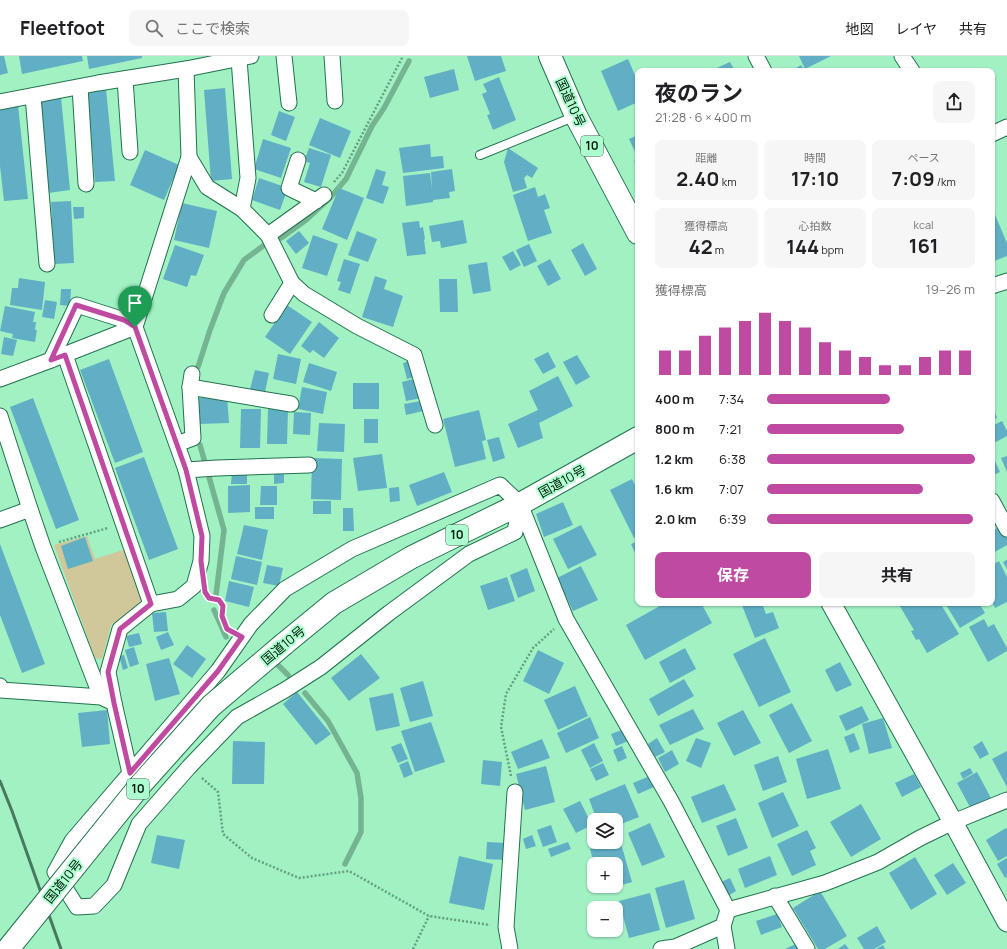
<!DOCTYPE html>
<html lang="ja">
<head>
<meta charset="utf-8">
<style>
  body { margin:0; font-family:Manrope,"Noto Sans JP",sans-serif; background:#f6f6f6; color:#202124; height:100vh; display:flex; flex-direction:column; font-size:15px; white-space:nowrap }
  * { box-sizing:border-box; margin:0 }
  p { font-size:13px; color:#757577 }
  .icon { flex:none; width:22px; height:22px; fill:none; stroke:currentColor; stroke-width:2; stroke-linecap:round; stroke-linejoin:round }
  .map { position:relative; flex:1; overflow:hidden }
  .drawer { position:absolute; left:635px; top:12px; width:360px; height:538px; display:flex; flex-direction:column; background:#fff; border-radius:8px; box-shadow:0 1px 3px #0004 }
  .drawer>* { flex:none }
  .controls { position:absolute; left:587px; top:757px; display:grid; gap:8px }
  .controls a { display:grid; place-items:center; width:36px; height:36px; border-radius:8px; background:#fff; box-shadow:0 1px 3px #0004; font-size:20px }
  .pin { position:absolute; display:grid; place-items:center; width:34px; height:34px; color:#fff; margin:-41px -17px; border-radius:50% 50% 50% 0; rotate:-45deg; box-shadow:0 0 4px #0007 }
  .pin .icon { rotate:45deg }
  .round { display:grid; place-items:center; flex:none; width:42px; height:42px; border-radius:8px; background:#f6f6f6 }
  .overview { display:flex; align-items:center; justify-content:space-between; height:68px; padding:0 20px }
  h1 { font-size:22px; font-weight:700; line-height:30px }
  .figures { display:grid; grid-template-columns:repeat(3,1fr); gap:6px; height:68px; padding:4px 20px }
  .figures div { display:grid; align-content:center; border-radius:8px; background:#f6f6f6; text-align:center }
  .figures b { font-size:20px; font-weight:700 }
  .figures small { font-size:11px; font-weight:400 }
  .figures p { font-size:11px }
  .chart { height:112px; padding:8px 20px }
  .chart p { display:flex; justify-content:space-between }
  .chart svg { width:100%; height:72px; margin-top:4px; stroke:#bf4aa2; stroke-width:6 }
  .action { display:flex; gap:8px; margin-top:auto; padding:8px 20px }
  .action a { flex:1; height:46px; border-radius:8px; background:#bf4aa2; color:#fff; font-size:16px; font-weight:700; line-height:46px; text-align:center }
  .action a+a { background:#f6f6f6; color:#202124 }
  ul { padding:0 20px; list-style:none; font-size:13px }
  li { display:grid; grid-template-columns:64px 48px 1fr; align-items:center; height:30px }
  li i { height:10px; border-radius:5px; background:#bf4aa2 }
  header { display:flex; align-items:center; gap:24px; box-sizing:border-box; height:56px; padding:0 20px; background:#fff; border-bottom:1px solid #e0e0e0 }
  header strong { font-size:19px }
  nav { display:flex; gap:22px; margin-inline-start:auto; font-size:14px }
  .search { width:280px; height:36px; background:#f6f6f6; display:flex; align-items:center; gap:10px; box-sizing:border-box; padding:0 14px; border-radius:8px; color:#757577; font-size:15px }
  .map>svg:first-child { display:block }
</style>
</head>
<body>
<header>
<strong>Fleetfoot</strong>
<div class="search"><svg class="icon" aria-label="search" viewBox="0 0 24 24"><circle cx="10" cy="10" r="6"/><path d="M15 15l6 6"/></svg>ここで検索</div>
<nav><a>地図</a><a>レイヤ</a><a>共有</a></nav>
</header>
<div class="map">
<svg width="1007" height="893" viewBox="0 0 1007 893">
  <rect width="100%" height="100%" fill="#a1f1c3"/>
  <!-- green -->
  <polygon fill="#d0c79b" points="87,480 95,503 126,493 143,541 142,547 111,569 102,603 95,602 54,489"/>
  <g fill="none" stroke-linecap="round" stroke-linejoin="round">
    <!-- stream -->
    <g stroke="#75b490" stroke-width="5.5">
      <polyline points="281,182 306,164 330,142 346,123 372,70 384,52 409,5"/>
      <polyline points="198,311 210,274 224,237 244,204 263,190"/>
      <polyline points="200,389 224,474 216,539"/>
      <polyline points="214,554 226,581"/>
      <polyline points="278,609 288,619"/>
      <polyline points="305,637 328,665 357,717 361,742 361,776 345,808"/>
    </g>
  </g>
  <!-- building -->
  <g fill="#61afc5">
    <polygon points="0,0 4,0 8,17 0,19"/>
    <polygon points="19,0 82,0 83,5 22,18"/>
    <polygon points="87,0 142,0 142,2 89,13"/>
    <polygon points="467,0 501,0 506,15 475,25"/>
    <polygon points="799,0 831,0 805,13"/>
    <polygon points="628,3 638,26 638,46 618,55 601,15"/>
    <polygon points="730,6 735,15 710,15"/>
    <polygon points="801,9 805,15 791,15"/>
    <polygon points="454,13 459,34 430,42 424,21"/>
    <polygon points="499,21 516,64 493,74 487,59 490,58 482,38 487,36 483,28"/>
    <polygon points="225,32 232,123 211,125 204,34"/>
    <polygon points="106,33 115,125 95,126 87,35"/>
    <polygon points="61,41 70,134 48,137 39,43"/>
    <polygon points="18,49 28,143 4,145 0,110 0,51"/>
    <polygon points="279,55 295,61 286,85 271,79"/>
    <polygon points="320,62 351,75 340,102 309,89"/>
    <polygon points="638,79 638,98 636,98 629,83"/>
    <polygon points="263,83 291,92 281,122 254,113"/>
    <polygon points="430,88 431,101 443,100 444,112 403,117 399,92"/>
    <polygon points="309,92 331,99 321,131 304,126 310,107 304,105"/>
    <polygon points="508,92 538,112 532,122 527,119 524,122 527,132 513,136 504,106"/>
    <polygon points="145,94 179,109 164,144 130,129"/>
    <polygon points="638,103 638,112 634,105"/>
    <polygon points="376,113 386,116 382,129 389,131 383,148 366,142"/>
    <polygon points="452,113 455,135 449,136 450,142 433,144 433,146 406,150 403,120 430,117 432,133 431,116"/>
    <polygon points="259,122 288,132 280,154 252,144"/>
    <polygon points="535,131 538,141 545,138 550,152 544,154 552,177 528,185 513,139"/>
    <polygon points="339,132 364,142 347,184 322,173"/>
    <polygon points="71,145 74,207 54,208 51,146"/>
    <polygon points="182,147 217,155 209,192 174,184"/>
    <polygon points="73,151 84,151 84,162 74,163"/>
    <polygon points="992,154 993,154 1007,187 1007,200 992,206"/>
    <polygon points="463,164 467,187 441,192 440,185 432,186 429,170"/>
    <polygon points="419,165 420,172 423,171 425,183 424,184 426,198 407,200 402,167"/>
    <polygon points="299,175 309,187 296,198 286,185"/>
    <polygon points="357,175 377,183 368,206 348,199"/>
    <polygon points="313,179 338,188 327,220 302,212"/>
    <polygon points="583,187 597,213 585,220 571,194"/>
    <polygon points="529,188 537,205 524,211 516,194"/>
    <polygon points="175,189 204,199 196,220 191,219 187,231 163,223"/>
    <polygon points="513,195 521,209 510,215 502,201"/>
    <polygon points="344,203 360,208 350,238 338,234 341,226 337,225"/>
    <polygon points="550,203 561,223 548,230 537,210"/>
    <polygon points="487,206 491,235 473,238 468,209"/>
    <polygon points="375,220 387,224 384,233 403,240 393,271 362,261"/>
    <polygon points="19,222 45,226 42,254 10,249 12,232 18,232"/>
    <polygon points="439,223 457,223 458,256 440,256"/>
    <polygon points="61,233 71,233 70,250 60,249"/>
    <polygon points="45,244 57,246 54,263 42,261"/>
    <polygon points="287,249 312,266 290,298 265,281"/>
    <polygon points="5,250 35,256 33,266 36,266 35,274 37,274 35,286 12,282 13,278 0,275"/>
    <polygon points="319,266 339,282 324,302 313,294 310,297 301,290"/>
    <polygon points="4,281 17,284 13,300 1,298"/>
    <polygon points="548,296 556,311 543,318 534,303"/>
    <polygon points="278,298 301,303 296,328 273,323"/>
    <polygon points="577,299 590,321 576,329 563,306"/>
    <polygon points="109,303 143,396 115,407 80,314"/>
    <polygon points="413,304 418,320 407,323 403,307"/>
    <polygon points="309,307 337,316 331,335 303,326"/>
    <polygon points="255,314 269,317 265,336 250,333"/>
    <polygon points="558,320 573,350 539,367 543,382 518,392 508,368 538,354 529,335"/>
    <polygon points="417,322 421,342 406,345 402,326"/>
    <rect x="353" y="327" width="26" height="26"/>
    <polygon points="302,331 327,336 323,358 298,353"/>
    <polygon points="227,340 229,367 199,368 198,342"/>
    <polygon points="33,342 79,464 56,473 10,351"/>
    <polygon points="421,345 423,355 406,359 404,348"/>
    <polygon points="992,350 997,362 992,364"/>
    <polygon points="241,353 261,353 260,392 240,392"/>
    <polygon points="268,353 288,354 287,388 267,388"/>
    <polygon points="479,354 486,384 482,385 486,403 455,411 443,363"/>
    <polygon points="294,356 311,357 310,379 293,378"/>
    <rect x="364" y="363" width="14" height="24"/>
    <polygon points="1002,365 1007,375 1007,380 992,388 992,370"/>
    <polygon points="319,367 345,368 344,396 317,395"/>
    <polygon points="499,381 505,402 493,406 487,384"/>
    <polygon points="382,398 387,432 358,435 353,402"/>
    <polygon points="1007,400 1007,416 1001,402"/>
    <polygon points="144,401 178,493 149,504 115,412"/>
    <polygon points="312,402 342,403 341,444 311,443"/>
    <polygon points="995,405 1000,416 992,420 992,406"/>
    <polygon points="274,413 284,413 284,427 274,428"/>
    <polygon points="232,416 247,416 247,428 231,428"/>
    <polygon points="444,416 452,436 417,450 409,429"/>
    <polygon points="632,423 638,435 638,480 634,482 610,434"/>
    <polygon points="250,429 250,456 228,457 228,430"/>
    <polygon points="261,430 277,430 277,449 260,449"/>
    <polygon points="399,431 400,445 390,446 389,432"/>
    <rect x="313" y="445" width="18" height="13"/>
    <polygon points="563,446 573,469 544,481 536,458"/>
    <rect x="255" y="451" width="19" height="12"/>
    <polygon points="343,452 353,452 354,475 343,475"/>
    <polygon points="244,469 268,474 262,504 237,498"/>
    <polygon points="581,469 597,499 568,513 553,483"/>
    <polygon points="1001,469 1007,479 1007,489 993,497 992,496 992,475"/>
    <polygon points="85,481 93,505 68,513 61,490"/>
    <polygon points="638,485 638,503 631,488"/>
    <polygon points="0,488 45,608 22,617 0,559"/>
    <polygon points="236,500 262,506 257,529 231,523"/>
    <polygon points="1007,504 1007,513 1003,506"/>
    <polygon points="999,505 1007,521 1007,546 995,552 992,546 992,509"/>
    <polygon points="267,509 283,512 279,530 263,527"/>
    <polygon points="581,510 598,544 573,555 557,522"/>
    <polygon points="527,512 535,535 518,542 510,519"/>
    <polygon points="507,521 515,545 488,554 480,530"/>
    <polygon points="229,525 254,531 249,551 225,545"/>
    <polygon points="665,547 701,547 712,567 645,604 626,569"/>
    <polygon points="741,547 762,547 766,558 773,556 779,572 755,582"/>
    <polygon points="898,547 940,547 959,578 927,597 919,583 916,584 911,575 914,574"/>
    <polygon points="945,547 979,547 985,557 960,572"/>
    <polygon points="166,556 168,575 154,576 152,557"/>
    <polygon points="984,563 988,571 994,568 1007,592 1007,595 988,606 969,571"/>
    <polygon points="168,576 174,589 161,594 156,581"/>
    <polygon points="139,577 142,588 129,591 126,580"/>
    <polygon points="765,582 791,636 759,651 733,598"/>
    <polygon points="187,589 206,603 192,622 173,608"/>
    <polygon points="134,591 139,608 130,611 125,594"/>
    <polygon points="685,592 696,613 670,627 659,606"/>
    <polygon points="538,594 564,607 549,638 523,625"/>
    <polygon points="361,598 380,622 349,645 331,622"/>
    <polygon points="124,599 128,612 123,614 119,600"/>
    <polygon points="169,602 180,638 155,645 146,608"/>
    <polygon points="840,606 852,629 836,636 825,614"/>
    <polygon points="684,623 694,640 658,660 649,643"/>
    <polygon points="423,625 433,660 410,666 400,632"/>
    <polygon points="575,630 588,660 558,674 544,644"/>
    <polygon points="297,636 331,678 316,689 283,648"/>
    <polygon points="393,637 400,670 376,675 369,642"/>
    <polygon points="792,647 812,685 789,697 769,659"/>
    <polygon points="862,650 869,664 846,675 839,660"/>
    <polygon points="693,653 704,673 670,689 659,669"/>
    <polygon points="107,654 110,688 82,691 78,657"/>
    <polygon points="743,654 761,687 734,700 717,667"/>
    <polygon points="590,661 599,682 566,697 557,677"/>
    <polygon points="883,662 892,692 869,698 862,668"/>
    <polygon points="431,666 445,706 415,716 401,675"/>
    <polygon points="627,672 631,684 616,690 611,678"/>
    <polygon points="854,677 860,693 850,697 844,681"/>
    <polygon points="657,682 665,696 655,701 648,688"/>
    <polygon points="696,682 711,687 701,712 686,705"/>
    <polygon points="542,683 550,702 518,713 511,696"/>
    <polygon points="233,685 265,686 264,728 232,728"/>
    <polygon points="982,685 989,698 980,703 973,691"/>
    <polygon points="401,687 408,703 398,707 391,691"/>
    <polygon points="594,687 603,705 590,712 581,694"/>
    <polygon points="622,690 627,702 618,706 613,694"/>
    <polygon points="828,693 841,733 807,743 796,703"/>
    <polygon points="672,694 679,708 665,716 658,702"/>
    <polygon points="1007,695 1007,731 992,703"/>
    <polygon points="778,700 787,726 763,735 754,709"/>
    <polygon points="483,704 502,706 500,730 481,728"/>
    <polygon points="408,705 413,718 404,722 399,709"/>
    <polygon points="603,707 609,719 596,725 590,713"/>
    <polygon points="546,710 555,746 525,754 516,718"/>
    <polygon points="970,712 973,717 963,723 960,717"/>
    <polygon points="977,716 991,742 971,753 957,727"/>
    <polygon points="914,718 921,731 902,741 895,727"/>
    <polygon points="650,720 654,731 638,738 633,727"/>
    <polygon points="625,728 639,761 616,770 616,764 597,764 589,743"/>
    <polygon points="724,728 736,754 702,767 691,741"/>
    <polygon points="783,736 799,770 772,782 758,747"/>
    <polygon points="580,745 592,769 576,777 563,753"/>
    <polygon points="861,748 881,783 851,801 830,766"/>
    <polygon points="736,762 748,792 728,800 716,770"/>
    <polygon points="650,767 665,801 642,810 628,777"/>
    <polygon points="551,769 557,786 543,791 537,774"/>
    <polygon points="1006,772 1007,773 1007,800 998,805 986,784"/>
    <polygon points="807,774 816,792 810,795 816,809 792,820 777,788"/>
    <polygon points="157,779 185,784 179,813 151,807"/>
    <polygon points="532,779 536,790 526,793 523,783"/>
    <polygon points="620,784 632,826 602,835 601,830 616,830 616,808 594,808 590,793 616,786"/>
    <polygon points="487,786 507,787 506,804 486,803"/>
    <polygon points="568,786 571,793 551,801 548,793"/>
    <polygon points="459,800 493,808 484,854 449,847"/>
    <polygon points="770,800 777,819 745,832 738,813"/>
    <polygon points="915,801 937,838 911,854 889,817"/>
    <polygon points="1007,802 1007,821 1005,822 997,808"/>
    <polygon points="953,807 966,827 947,839 934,819"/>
    <polygon points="730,822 736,835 728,840 721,826"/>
    <polygon points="684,824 695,863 666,872 655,832"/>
    <polygon points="820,835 847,880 825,893 818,893 793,852"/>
    <polygon points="650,837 660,874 629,882 619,845"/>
    <polygon points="777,858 782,871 761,879 756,865"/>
    <polygon points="877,870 886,886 874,893 864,893 857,882"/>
    <polygon points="798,887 801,893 785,893"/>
    <polygon points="845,888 849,893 838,893"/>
    <polygon points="883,889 885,893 876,893"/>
  </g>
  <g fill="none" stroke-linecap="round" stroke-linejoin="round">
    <!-- service casing -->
    <g stroke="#20734c" stroke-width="10">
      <polyline id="service" points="480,99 576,60"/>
    </g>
    <!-- minor casing -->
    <g stroke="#20734c" stroke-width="17">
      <g id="minor">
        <polyline points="284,0 289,47"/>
        <polyline points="332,0 335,45"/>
        <polyline points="756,0 764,15"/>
        <polyline points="902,0 912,15"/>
        <polyline points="239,3 248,122 242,153"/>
        <polyline points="125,23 130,96"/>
        <polyline points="80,31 86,128"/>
        <polyline points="33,40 47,208"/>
        <polyline points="0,46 98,27 186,13 251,0"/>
        <polyline points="992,78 1007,71"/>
        <polyline points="189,101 207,131 242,153 268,179 292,227 304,238 357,270 414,299 435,369"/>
        <polyline points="298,104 289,132 316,145"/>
        <polyline points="268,179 324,139"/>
        <polyline points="992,230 1007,225"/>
        <polyline points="272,259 292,227"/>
        <polyline points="65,299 151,548"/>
        <polyline points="51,304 77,249 124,264 135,271 189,101 186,13"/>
        <polyline points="0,323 51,304 135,271 186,414 202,480 201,505 194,530 178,543 151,548 120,573 108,616 114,647"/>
        <polyline points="190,331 291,348"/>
        <polyline points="0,360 30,453 43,491 101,641 1,634 0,630"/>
        <polyline points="177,388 193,382 190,331 192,318"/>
        <polyline points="186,414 217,412 309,409"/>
        <polygon points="500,429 520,448 515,476 469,498 389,557 321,611 285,634 237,661 189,711 139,768 114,829 94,850 77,851 55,816 72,785 218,615 251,568 285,533 352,493"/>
        <polyline points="992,445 1007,473"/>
        <polyline points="520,448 566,563 671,745 728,854 723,870 727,893"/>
        <polyline points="0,464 30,453"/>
        <polyline points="105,643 114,647 130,717"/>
        <polyline points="775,840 807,893"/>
        <polyline points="728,854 825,827 878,806 920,782 953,766 1007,744"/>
        <polyline points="510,893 506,871 515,736"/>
        <polyline points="661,893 675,891 723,870"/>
      </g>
    </g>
    <!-- tertiary casing -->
    <g stroke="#20734c" stroke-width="21">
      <polyline id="tertiary" points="831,547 953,766 1007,866"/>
    </g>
    <!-- trunk casing -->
    <g stroke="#20734c" stroke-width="24">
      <g id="trunk">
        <polyline points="550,0 576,60 638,177"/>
        <polyline points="284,588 334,547 412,501 520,448 638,382"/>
      </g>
    </g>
    <!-- path -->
    <g stroke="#64a07e" stroke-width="2.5" stroke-dasharray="2 2" stroke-linecap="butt">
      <polyline points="334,126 342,117 403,0"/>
      <polyline points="59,486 108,472"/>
      <polyline points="207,539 209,542 219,544 223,550 222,560 227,573"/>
      <polyline points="511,720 501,671 506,638 533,592 554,573"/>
      <polyline points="202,722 218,736 223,778 252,802 299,822 349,815 429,860 490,869"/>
      <polyline points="413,893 429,860"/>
    </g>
    <!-- service -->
    <use href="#service" stroke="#fff" stroke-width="8"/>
    <!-- minor -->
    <use href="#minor" stroke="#fff" stroke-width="15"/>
    <!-- tertiary -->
    <use href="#tertiary" stroke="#fff" stroke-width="19"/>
    <!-- trunk -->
    <use href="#trunk" stroke="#fff" stroke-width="22"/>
    <!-- rail -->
    <polyline stroke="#477a5d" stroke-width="3" points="0,725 12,755 61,893"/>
    <!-- trunk-bridge casing -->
    <g stroke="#20734c" stroke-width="24" stroke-linecap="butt">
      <polyline id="trunk-bridge" points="8,893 142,727 211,650 284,588"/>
    </g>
    <!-- trunk-bridge -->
    <use href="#trunk-bridge" stroke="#fff" stroke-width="22"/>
  </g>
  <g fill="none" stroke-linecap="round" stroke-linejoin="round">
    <!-- route casing -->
    <g stroke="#fff" stroke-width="8">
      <polygon id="route" points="76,249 124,264 135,271 186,414 202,480 201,505 205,536 209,542 219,544 223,550 222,560 227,573 242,581 218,615 130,717 114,647 108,616 120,573 151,548 65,299 51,304"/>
    </g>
    <!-- route -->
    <use href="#route" stroke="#bf4aa2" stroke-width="5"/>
  </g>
  <g text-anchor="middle" stroke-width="4" stroke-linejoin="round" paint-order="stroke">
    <!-- shield labels -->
    <g fill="#aeffd0" stroke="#345f47" stroke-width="1">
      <rect x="581" y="80" width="22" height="20" rx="3"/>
      <rect x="446" y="469" width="22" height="20" rx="3"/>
      <rect x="127" y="723" width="22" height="20" rx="3"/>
    </g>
    <g font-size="12" font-weight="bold" fill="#001b0c">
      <text x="592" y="94">10</text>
      <text x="457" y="483">10</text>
      <text x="138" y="737">10</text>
    </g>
    <!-- street labels -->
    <g font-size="13" fill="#001b0c" stroke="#aeffd0">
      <text transform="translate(571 46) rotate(65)" y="5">国道10号</text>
      <text transform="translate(562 425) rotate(-29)" y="5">国道10号</text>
      <text transform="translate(283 589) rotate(-40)" y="5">国道10号</text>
      <text transform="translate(63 825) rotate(-51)" y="5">国道10号</text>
    </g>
  </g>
</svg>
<div class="controls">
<a><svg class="icon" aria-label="layers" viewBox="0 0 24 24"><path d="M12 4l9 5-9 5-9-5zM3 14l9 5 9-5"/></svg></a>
<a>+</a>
<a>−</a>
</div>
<div class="pin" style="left:135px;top:271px;background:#1e9e55"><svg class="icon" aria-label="arrive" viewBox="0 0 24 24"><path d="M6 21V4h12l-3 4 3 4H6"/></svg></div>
<section class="drawer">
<div class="overview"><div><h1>夜のラン</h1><p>21:28 · 6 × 400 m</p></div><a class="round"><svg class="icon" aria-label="share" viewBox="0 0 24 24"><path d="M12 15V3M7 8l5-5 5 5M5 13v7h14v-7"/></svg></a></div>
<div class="figures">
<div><p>距離</p><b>2.40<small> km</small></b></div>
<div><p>時間</p><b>17:10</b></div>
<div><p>ペース</p><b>7:09<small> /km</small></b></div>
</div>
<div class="figures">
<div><p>獲得標高</p><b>42<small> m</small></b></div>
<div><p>心拍数</p><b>144<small> bpm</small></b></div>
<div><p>kcal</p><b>161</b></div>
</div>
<div class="chart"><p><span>獲得標高</span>19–26 m</p>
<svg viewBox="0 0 160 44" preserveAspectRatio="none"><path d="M5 44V29M15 44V29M25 44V20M35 44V15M45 44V11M55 44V6M65 44V11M75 44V15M85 44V24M95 44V29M105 44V33M115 44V38M125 44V38M135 44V33M145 44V29M155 44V29"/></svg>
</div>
<ul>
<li><b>400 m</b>7:34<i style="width:59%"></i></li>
<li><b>800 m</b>7:21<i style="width:66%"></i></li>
<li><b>1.2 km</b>6:38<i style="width:100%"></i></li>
<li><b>1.6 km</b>7:07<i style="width:75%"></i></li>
<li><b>2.0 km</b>6:39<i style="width:99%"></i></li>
</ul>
<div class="action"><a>保存</a><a>共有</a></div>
</section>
</div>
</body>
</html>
